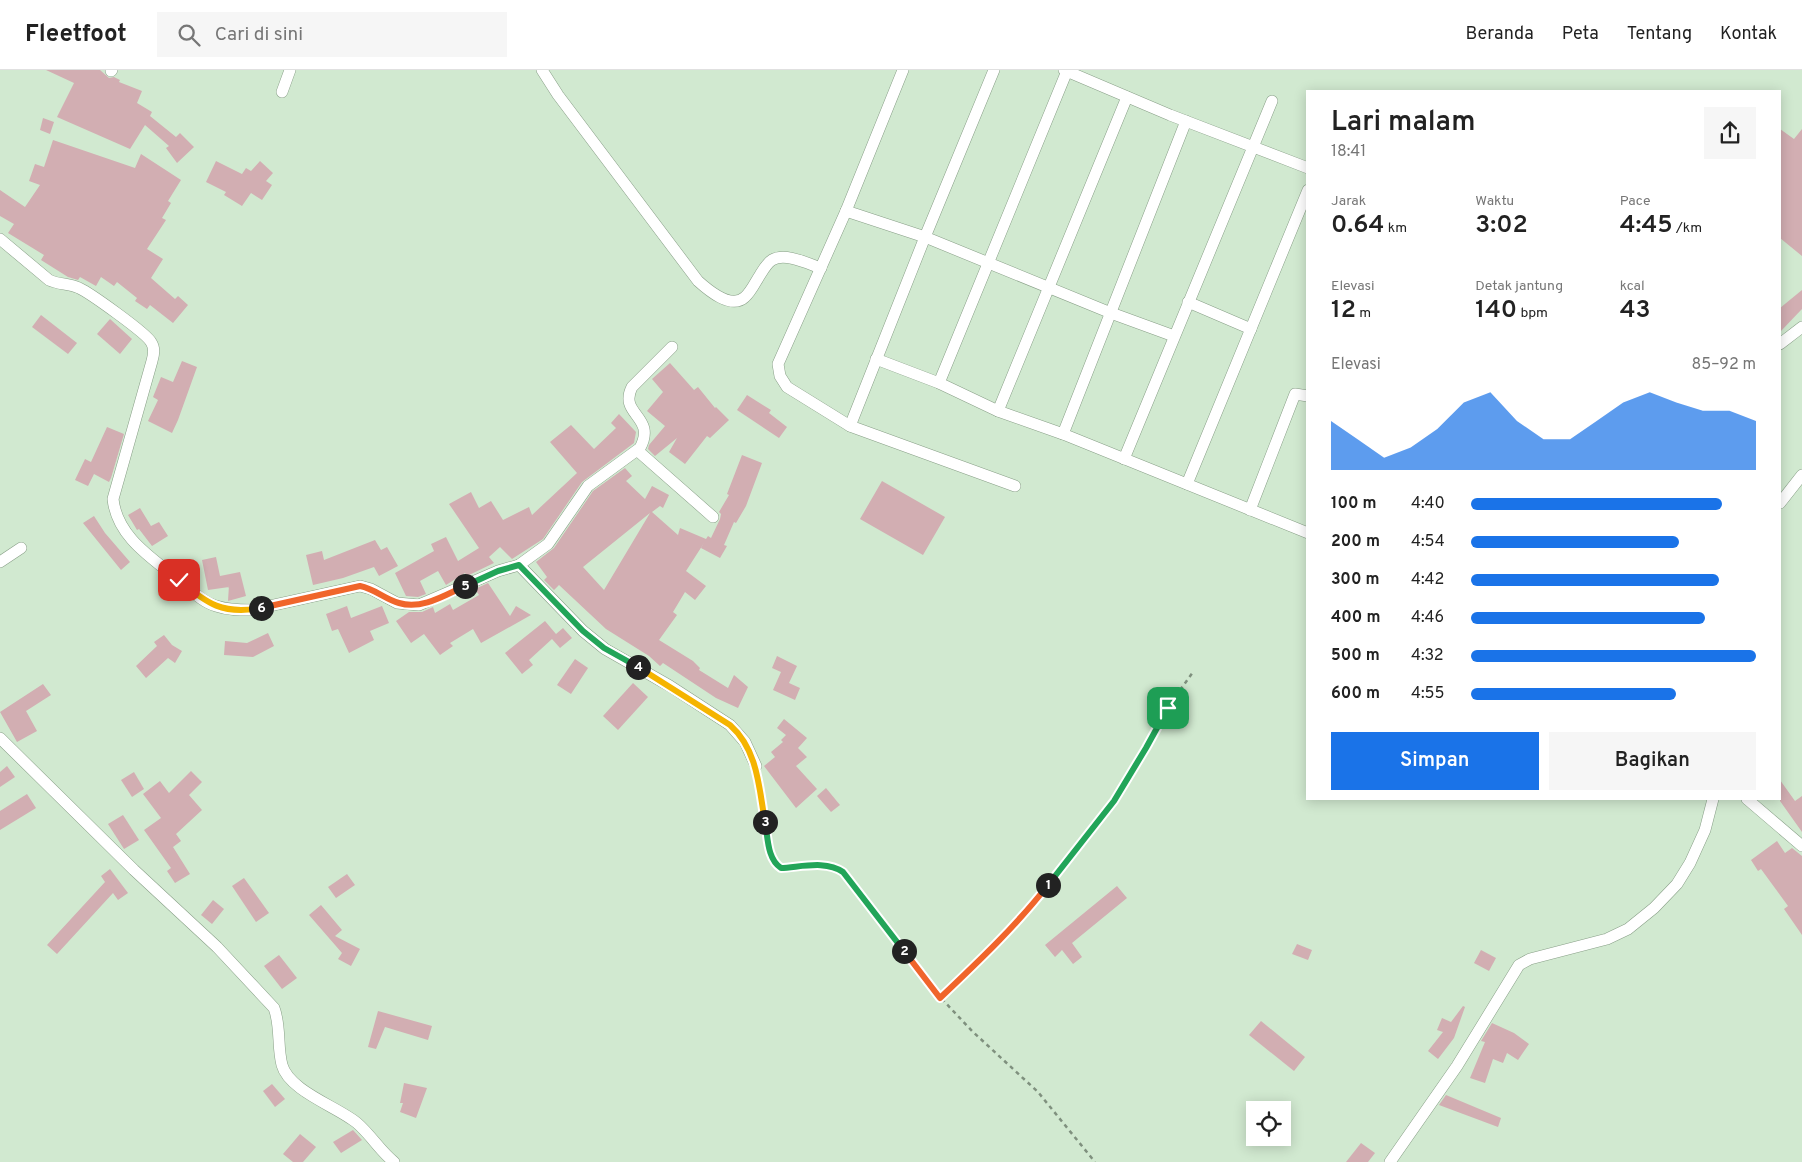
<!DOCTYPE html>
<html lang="id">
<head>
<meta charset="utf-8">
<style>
  body { margin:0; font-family:Overpass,sans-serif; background:#f6f6f6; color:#222; height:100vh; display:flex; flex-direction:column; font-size:19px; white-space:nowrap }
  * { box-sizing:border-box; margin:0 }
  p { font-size:16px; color:#767676 }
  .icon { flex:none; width:28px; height:28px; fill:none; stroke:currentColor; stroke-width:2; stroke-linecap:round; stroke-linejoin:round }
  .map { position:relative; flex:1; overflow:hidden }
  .sheet { position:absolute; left:1306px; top:20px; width:475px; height:710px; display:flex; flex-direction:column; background:#fff; border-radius:0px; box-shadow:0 2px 12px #0003 }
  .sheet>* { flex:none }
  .fabs { position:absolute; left:1246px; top:1031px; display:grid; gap:10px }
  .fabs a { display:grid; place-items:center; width:45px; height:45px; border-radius:0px; background:#fff; box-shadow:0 2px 12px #0003; font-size:25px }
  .pin { position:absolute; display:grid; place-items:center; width:42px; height:42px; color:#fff; margin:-21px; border-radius:10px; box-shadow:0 2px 8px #0006 }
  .km { position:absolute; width:25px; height:25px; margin:-12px; border-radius:50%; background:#222; color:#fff; font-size:14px; line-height:25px; text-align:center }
  .round { display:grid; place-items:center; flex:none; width:52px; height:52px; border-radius:0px; background:#f6f6f6 }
  .overview { display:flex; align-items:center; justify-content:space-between; height:85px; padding:0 25px }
  h1 { font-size:28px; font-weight:600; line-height:38px }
  .figures { display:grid; grid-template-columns:repeat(3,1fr); gap:8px; height:85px; padding:5px 25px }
  .figures div { display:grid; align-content:center }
  .figures b { font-size:25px; font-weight:600 }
  .figures small { font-size:14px; font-weight:400 }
  .figures p { font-size:14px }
  .chart { height:140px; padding:10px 25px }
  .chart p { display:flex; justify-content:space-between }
  .chart svg { width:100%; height:90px; margin-top:5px; fill:#1a73e8; opacity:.7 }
  .action { display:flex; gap:10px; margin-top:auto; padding:10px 25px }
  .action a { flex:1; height:58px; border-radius:0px; background:#1a73e8; color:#fff; font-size:20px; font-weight:600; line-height:58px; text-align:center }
  .action a+a { background:#f6f6f6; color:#222 }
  ul { padding:0 25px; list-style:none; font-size:16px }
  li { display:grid; grid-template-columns:80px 60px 1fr; align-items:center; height:38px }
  li i { height:12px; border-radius:6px; background:#1a73e8 }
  header { display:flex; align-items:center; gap:30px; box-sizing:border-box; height:70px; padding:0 25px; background:#fff; border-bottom:1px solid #e0e0e0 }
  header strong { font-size:24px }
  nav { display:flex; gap:28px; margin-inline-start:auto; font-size:18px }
  .search { width:350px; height:45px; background:#f6f6f6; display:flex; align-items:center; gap:12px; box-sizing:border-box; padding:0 18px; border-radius:0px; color:#767676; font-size:19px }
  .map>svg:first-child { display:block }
</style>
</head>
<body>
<header>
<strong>Fleetfoot</strong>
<div class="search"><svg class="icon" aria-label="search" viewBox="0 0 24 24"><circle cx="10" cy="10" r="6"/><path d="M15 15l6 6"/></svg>Cari di sini</div>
<nav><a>Beranda</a><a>Peta</a><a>Tentang</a><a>Kontak</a></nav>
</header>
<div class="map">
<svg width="1802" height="1092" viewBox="0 0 1802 1092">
  <rect width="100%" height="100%" fill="#d1e9d0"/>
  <!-- building -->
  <g fill="#d2aeb2" fill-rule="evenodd">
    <polygon points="46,0 100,0 109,8 114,7 120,10 119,12 142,21 137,33 152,42 150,46 176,67 180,63 194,77 177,93 166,78 169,76 145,55 130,79 57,47 74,13"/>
    <polygon points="43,48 54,52 50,64 40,60"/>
    <polygon points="1780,59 1794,69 1802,59 1802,186 1780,168"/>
    <polygon points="53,70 135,98 141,84 181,110 168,131 171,133 162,148 166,150 147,179 163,189 151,208 175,229 178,226 188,235 173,253 150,235 147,239 135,231 137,228 117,212 114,216 101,207 96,216 80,207 78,210 68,207 41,190 44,185 8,163 14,154 0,146 0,120 25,137 40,115 29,111 35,94 44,97"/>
    <polygon points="216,91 242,104 246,98 251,101 260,91 273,103 266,111 272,115 262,130 251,123 242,136 224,125 226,122 206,112"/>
    <polygon points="1802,220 1802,239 1780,262 1780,238"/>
    <polygon points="41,245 77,273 68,284 32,257"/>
    <polygon points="110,249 132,269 120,284 97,264"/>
    <polygon points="182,291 197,297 178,350 172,363 148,351 158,330 153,327 161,307 173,312"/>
    <polygon points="670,293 694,320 698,317 715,338 716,337 729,350 710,368 707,366 685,394 669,382 677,368 655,386 648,379 649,375 665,356 647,341 663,322 652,309"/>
    <polygon points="747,325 771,340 769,343 787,357 779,368 737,340"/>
    <polygon points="619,344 636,362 634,373 582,412 543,469 512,489 500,477 489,487 494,493 467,506 465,503 446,515 438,501 420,511 426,524 418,527 406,526 395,503 434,481 431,474 446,467 458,491 479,478 449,434 471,422 479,438 491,431 503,450 529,437 532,445 577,403 550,372 571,355 594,379 616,358 611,353"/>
    <polygon points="107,357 124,364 111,408 109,412 94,404 88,416 75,410 85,389 91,392"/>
    <path d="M742,385L762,393L746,436L736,453L734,452L724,475L727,476L720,488L701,478L704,473L686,501L706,516L695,530L685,522L673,542L677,545L659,570L693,591L700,598L699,600L728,618L734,605L748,617L738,638L716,628L663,593L660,596L649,586L606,559L559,515L554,520L544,510L547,507L536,492L554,478L593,421L625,398L632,406L626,411L645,429L652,416L669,425L663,438L660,436L652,442L678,465L680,458L706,469L708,466L711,468L720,449L721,444L719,442L729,425L727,424ZM650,443L604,520L583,497Z"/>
    <polygon points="882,411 945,447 923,485 860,449"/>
    <polygon points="140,438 151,456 159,452 168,466 152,476 139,459 137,460 128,445"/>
    <polygon points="94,446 105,463 130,492 121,500 83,453"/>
    <polygon points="375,470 381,480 387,477 398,496 379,506 374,497 343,508 313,515 306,485 322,481 324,490"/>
    <polygon points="216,487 220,506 240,502 246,526 228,531 229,515 229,517 208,520 202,490"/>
    <polygon points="488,513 510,546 516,536 531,545 481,573 473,559 450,573 453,576 440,585 424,564 411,573 396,551 409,542 422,542 433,537 435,543 450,534 453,540 479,525 475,519"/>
    <polygon points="347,536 351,548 382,536 389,553 370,561 374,570 349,583 338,559 332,561 326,544"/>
    <polygon points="545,551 556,564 563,558 572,568 560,578 552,569 529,590 533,595 522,604 505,583"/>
    <polygon points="268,563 274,576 253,587 224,585 225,571 247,573"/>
    <polygon points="164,565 172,575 182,581 175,593 168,588 146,608 136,596 157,576 154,572"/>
    <polygon points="777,586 797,596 789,613 800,618 795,630 773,620 781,602 772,598"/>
    <polygon points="575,589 588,598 571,624 557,615"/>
    <polygon points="633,613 648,627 618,660 603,646"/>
    <polygon points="43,614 51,625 26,641 37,661 17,672 0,642"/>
    <polygon points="784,649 807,668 798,678 807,687 796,696 817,719 796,738 764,696 775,687 771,682 783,672 781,670 786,665 777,658"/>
    <polygon points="7,696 15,707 0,717 0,702"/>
    <polygon points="191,701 202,712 189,725 202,740 176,764 181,771 173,777 190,804 175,813 167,801 171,798 144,760 161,748 143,724 160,711 169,723"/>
    <polygon points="134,702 144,719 132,727 121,710"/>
    <polygon points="1780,710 1795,731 1802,726 1802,762 1780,731"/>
    <polygon points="826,718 840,735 831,742 817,726"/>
    <polygon points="27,724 36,738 0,760 0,741"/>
    <polygon points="123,745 139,770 124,779 108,754"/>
    <polygon points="1777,771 1785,783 1792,778 1802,786 1802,865 1784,839 1788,836 1761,799 1758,801 1751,790"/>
    <polygon points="110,799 128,823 118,830 113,823 57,884 47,875 105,812 101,806"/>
    <polygon points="347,804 355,815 336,828 328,817"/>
    <polygon points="244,808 269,843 256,852 232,816"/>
    <polygon points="1117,816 1127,828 1072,873 1082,887 1073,894 1062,880 1055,887 1045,875"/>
    <polygon points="213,830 224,839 212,854 201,845"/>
    <polygon points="321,835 342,860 335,866 360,879 351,896 338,889 342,883 309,845"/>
    <polygon points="1297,874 1312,880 1308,890 1292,884"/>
    <polygon points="1481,880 1496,888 1489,901 1474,893"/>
    <polygon points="279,885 297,908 282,919 264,896"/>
    <polygon points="1463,936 1465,937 1454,968 1438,989 1428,981 1443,962 1437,960 1442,948 1451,952"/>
    <polygon points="378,941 432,956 428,970 385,957 376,979 368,977"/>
    <polygon points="1261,951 1305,987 1294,1001 1249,965"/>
    <polygon points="1492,953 1514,963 1529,974 1518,990 1507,983 1503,993 1493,989 1485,1013 1470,1008 1485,972 1481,971"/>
    <polygon points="404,1013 427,1018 416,1048 400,1042 403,1033 400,1033"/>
    <polygon points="272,1014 285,1029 275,1037 263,1021"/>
    <polygon points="1446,1025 1501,1048 1498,1057 1439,1035"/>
    <polygon points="353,1060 362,1070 341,1083 333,1072"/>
    <polygon points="300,1064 316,1077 303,1092 293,1092 283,1084"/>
    <polygon points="1361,1073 1375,1083 1368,1092 1346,1092"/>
  </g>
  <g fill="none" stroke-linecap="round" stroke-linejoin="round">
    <!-- minor casing -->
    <g stroke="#889f87" stroke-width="12">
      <g id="minor">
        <path d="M542,0L558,25L698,211C708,220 731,240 745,227C751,222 756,211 760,205C763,200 767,193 772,190C785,182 809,194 821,198"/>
        <polyline points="903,0 846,141 778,294 780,306 787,317 850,356 1015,416"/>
        <polyline points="1064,0 1170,45 1308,98"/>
        <polyline points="111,1 112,0"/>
        <polyline points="282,22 290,0"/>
        <polyline points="846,141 925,167 1111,243 1174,266"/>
        <path d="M0,169L49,210C59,215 69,213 79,218C90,223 146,263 151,272C155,278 154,284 152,291L113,429C117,467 152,488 179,510C191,520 202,532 216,536C228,540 239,540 251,540L360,516L371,519L397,533L419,535L498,501L519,495L583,561L605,579L670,616L730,655L745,672L756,696"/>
        <polyline points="1188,232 1251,259"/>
        <polyline points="1780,274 1802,257"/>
        <polyline points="876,289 939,313 998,341 1063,364 1308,463"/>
        <polyline points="939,313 1067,1"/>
        <polyline points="998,341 1127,27"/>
        <polyline points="850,356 925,167 994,0"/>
        <polyline points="1063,364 1186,51"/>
        <polyline points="638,381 713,447"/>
        <polyline points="1124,389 1272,31"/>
        <polyline points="1187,414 1308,120"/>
        <polyline points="1780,433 1802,405"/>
        <polyline points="1250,440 1295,324 1308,326"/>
        <polyline points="0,492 21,478"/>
        <path d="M519,495L548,474L588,416L640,378C657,346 618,345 632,317L672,277"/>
        <path d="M0,668L134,800L217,877L274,938C281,956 277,976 282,995C289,1021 338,1037 357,1053C371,1065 380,1081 394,1092"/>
        <polyline points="1747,729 1802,776"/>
        <polyline points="1390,1092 1457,996 1519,895 1530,889 1607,869 1628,859 1654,838 1677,814 1690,793 1705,760 1713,729"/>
      </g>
    </g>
    <!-- path -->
    <g stroke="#7f907e" stroke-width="2.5" stroke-dasharray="4 4" stroke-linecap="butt">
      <path d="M758,707L772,788L776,794L781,798C801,797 826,790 843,802L941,928L972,961L1038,1022L1095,1092"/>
      <polyline points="941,928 974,896 1034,833 1114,731 1147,678 1168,637 1193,602"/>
    </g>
    <!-- minor -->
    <use href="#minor" stroke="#fff" stroke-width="11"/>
  </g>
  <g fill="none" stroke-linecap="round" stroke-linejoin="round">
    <!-- split-1 casing -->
    <g stroke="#fff" stroke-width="10">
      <polyline id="split-1" points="1048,815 1114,731 1146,678 1168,638"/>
    </g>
    <!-- split-2 casing -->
    <g stroke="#fff" stroke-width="10">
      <path id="split-2" d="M904,881L940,928C978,892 1016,856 1048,815"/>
    </g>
    <!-- split-3 casing -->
    <g stroke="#fff" stroke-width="10">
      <path id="split-3" d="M765,752C768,767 767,789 781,798C801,797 826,790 843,802L904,881"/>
    </g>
    <!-- split-4 casing -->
    <g stroke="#fff" stroke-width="10">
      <path id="split-4" d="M638,597L730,655C758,680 759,718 765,752"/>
    </g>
    <!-- split-5 casing -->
    <g stroke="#fff" stroke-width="10">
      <polyline id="split-5" points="465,516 498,501 519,495 583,561 604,578 638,597"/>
    </g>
    <!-- split-6 casing -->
    <g stroke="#fff" stroke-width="10">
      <path id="split-6" d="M261,538L360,516C375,519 385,529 399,533C422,540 445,525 465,516"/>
    </g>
    <!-- split-7 casing -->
    <g stroke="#fff" stroke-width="10">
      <path id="split-7" d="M179,510C207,534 223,545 261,538"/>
    </g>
    <!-- split-1 -->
    <use href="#split-1" stroke="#22a559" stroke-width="6"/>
    <!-- split-2 -->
    <use href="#split-2" stroke="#f0652b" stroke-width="6"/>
    <!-- split-3 -->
    <use href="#split-3" stroke="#22a559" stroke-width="6"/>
    <!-- split-4 -->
    <use href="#split-4" stroke="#f5b400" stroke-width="6"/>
    <!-- split-5 -->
    <use href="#split-5" stroke="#22a559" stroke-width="6"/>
    <!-- split-6 -->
    <use href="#split-6" stroke="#f0652b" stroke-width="6"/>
    <!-- split-7 -->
    <use href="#split-7" stroke="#f5b400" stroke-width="6"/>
  </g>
</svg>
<div class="fabs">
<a><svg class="icon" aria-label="locate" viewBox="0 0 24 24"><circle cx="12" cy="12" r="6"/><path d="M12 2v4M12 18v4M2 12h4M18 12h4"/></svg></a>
</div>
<div class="pin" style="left:1168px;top:638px;background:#1e9e55"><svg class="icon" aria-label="arrive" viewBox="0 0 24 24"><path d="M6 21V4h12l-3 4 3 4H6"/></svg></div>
<div class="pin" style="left:179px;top:510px;background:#d93025"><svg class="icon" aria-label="check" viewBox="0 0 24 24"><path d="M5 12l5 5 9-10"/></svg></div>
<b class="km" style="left:1048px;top:815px">1</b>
<b class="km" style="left:904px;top:881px">2</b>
<b class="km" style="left:765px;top:752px">3</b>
<b class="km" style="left:638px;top:597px">4</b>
<b class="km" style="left:465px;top:516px">5</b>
<b class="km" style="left:261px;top:538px">6</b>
<section class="sheet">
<div class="overview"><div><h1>Lari malam</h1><p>18:41</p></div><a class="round"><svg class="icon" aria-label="share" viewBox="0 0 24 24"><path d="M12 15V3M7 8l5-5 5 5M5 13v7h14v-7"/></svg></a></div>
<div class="figures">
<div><p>Jarak</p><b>0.64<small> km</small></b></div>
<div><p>Waktu</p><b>3:02</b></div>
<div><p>Pace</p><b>4:45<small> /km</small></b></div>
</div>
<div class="figures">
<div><p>Elevasi</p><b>12<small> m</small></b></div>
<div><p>Detak jantung</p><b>140<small> bpm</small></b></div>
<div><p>kcal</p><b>43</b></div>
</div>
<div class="chart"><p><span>Elevasi</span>85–92 m</p>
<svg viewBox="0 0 160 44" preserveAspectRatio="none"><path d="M0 44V20L10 29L20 38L30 33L40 24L50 11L60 6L70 20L80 29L90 29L100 20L110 11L120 6L130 11L140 15L150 15L160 20V44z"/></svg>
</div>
<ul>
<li><b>100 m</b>4:40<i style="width:88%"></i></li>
<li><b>200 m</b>4:54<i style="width:73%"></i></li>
<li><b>300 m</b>4:42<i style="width:87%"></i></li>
<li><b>400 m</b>4:46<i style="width:82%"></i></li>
<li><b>500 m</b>4:32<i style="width:100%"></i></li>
<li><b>600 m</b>4:55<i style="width:72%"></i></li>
</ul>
<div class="action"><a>Simpan</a><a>Bagikan</a></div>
</section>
</div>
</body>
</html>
